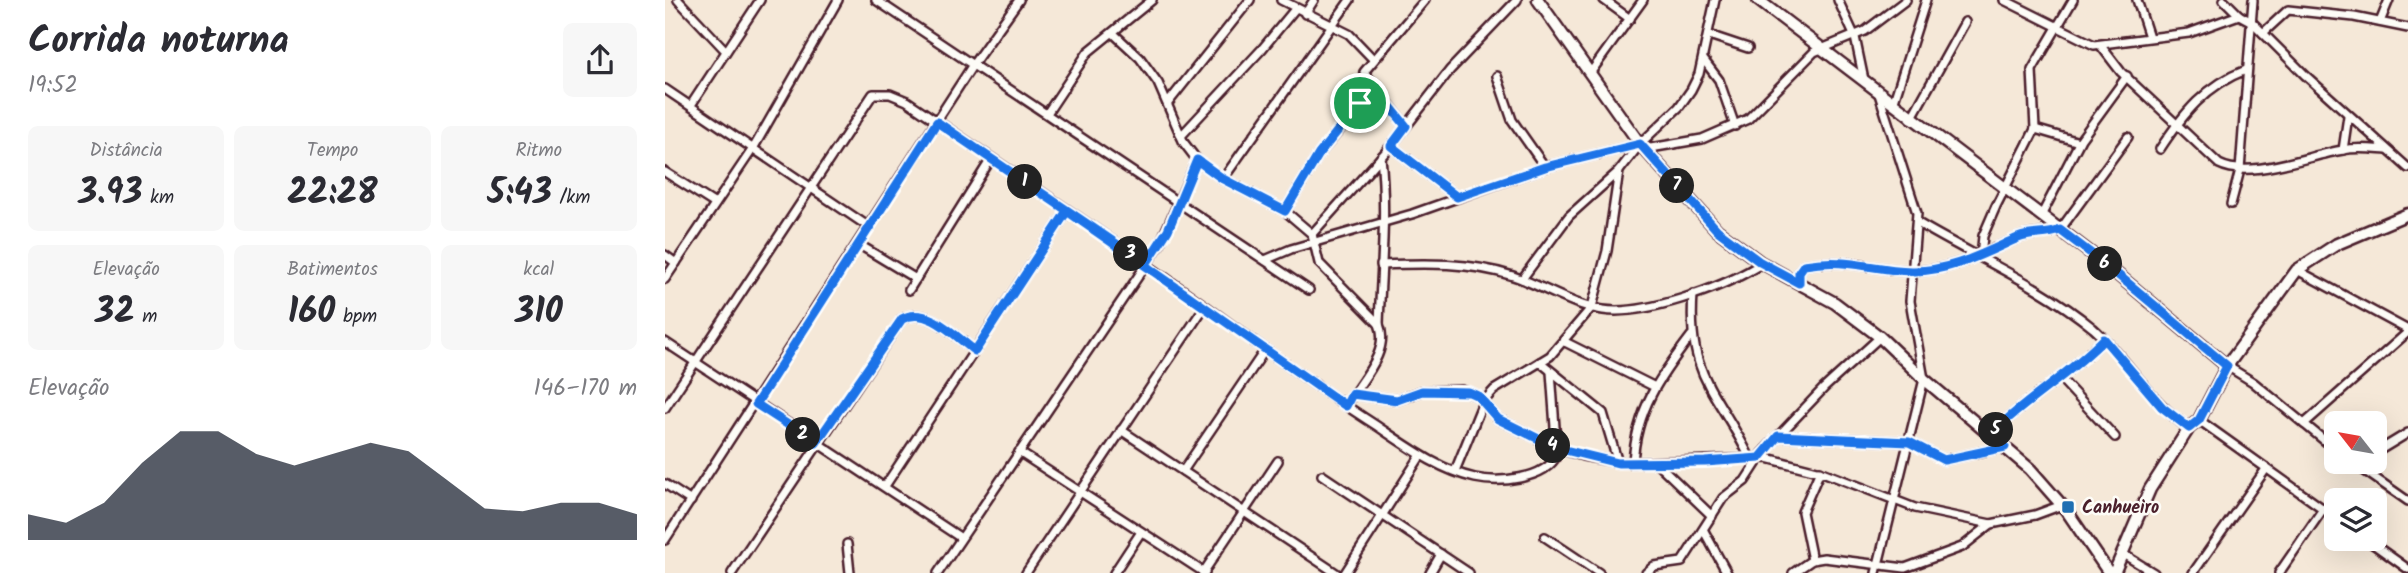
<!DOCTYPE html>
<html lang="pt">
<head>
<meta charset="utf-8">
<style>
  body { margin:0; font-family:Kalam,sans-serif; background:#f7f7f7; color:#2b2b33; height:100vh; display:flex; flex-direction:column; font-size:26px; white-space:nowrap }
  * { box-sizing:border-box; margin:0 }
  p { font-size:23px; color:#7c7c81 }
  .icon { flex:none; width:38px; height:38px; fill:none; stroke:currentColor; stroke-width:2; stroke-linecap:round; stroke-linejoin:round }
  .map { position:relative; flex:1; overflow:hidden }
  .sheet { display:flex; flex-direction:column; background:#fff; width:665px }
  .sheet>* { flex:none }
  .needle { width:46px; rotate:301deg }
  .buttons { position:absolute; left:1659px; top:411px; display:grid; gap:14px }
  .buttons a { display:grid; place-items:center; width:63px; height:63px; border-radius:10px; background:#fff; box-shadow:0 7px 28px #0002; font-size:35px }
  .pin { position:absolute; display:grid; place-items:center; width:60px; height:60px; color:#fff; margin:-30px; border:4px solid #fff; border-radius:50%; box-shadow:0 2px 7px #0007 }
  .km { position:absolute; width:35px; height:35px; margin:-18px; border-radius:50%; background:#222; color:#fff; font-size:19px; line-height:35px; text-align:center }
  .round { display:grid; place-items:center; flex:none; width:74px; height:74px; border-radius:10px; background:#f7f7f7 }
  .overview { display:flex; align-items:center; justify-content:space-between; height:119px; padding:0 28px }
  h1 { font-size:38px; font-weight:800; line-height:52px }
  .metrics { display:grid; grid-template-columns:repeat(3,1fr); gap:10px; height:119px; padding:7px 28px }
  .metrics div { display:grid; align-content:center; border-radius:10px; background:#f7f7f7; text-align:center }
  .metrics b { font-size:35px; font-weight:800 }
  .metrics small { font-size:19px; font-weight:400 }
  .metrics p { font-size:19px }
  .chart { height:196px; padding:14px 28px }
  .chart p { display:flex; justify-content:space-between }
  .chart svg { width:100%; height:126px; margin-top:7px; fill:#111827; opacity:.7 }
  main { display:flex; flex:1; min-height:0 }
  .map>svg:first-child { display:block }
</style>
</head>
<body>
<main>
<section class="sheet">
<div class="overview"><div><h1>Corrida noturna</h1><p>19:52</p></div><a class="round"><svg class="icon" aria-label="share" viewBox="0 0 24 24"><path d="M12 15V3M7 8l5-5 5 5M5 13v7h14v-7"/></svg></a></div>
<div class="metrics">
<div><p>Distância</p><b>3.93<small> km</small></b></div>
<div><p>Tempo</p><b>22:28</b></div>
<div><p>Ritmo</p><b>5:43<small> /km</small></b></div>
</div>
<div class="metrics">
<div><p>Elevação</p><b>32<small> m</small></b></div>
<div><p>Batimentos</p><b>160<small> bpm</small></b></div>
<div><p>kcal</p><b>310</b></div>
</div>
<div class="chart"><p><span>Elevação</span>146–170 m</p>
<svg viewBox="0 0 160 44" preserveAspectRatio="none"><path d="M0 44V35L10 38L20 31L30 17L40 6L50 6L60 14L70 18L80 14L90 10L100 13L110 23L120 33L130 34L140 31L150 31L160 35V44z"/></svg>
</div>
</section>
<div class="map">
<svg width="1743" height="573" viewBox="0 0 1743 573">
  <rect width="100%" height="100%" fill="#f5e8d8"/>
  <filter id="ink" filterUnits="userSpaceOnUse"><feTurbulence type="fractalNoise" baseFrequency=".0143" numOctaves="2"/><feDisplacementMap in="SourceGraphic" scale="14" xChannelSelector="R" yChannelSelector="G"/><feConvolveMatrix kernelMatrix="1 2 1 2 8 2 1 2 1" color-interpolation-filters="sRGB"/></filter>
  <g filter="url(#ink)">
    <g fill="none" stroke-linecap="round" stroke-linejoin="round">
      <!-- street casing -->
      <g stroke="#4a1f2b" stroke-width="12">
        <g id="street">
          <polyline points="13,0 61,51"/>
          <polyline points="211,0 644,290"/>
          <polyline points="616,0 684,34 708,59"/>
          <polyline points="939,0 965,19"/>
          <polyline points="1173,0 1190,37 1199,80"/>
          <polyline points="1339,0 1429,45 1524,33 1574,15"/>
          <polyline points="1472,0 1484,37"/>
          <polyline points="1559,0 1574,15 1587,22 1640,75 1743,168"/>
          <polyline points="640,14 649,0"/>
          <polyline points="1715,22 1724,0"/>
          <path d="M448,33L475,58L493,83L519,143L532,160L558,179L620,211L647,234L654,263L714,324C726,353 694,382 681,406"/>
          <polyline points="1598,33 1623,10 1689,17 1743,28"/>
          <polyline points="1044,35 1083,48"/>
          <path d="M1436,46L1456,72L1554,164C1585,180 1644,155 1678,150C1692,147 1707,149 1722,150"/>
          <polyline points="1038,59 1054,80 1070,126"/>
          <polyline points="926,72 978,0"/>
          <polyline points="832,76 847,120 880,167"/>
          <polyline points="0,89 204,227"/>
          <polyline points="503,103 585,0"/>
          <polyline points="1228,104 1261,0"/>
          <polyline points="26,105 95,0"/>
          <polyline points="383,112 423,52 487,0"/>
          <polyline points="1246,119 1300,22"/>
          <polyline points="741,126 699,72 760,0"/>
          <polyline points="1370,129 1414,142"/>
          <polyline points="516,136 597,49 630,9"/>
          <polyline points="726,146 792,197"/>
          <polyline points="980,149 1037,139 1083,119 1149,52 1200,31 1241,0"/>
          <path d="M1495,149C1518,114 1541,85 1581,70"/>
          <polyline points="1678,150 1683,116"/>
          <polyline points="0,172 50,204"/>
          <polyline points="558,179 685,0"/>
          <polyline points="1566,204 1575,170 1588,0"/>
          <polyline points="620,211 654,154 710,88"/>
          <polyline points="1376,216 1416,139 1462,76"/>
          <path d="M1253,223C1310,257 1376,285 1428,328C1463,359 1485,402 1524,428"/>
          <polyline points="647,234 726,146 785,70 852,0"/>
          <polyline points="193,244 251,279"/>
          <polyline points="0,255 11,263"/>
          <polyline points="1316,256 1318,236 1331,206 1370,129 1367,70 1408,0"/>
          <polyline points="600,260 626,249 747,214 880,167 975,144"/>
          <path d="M716,265C761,263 805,262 848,276C878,286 908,306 938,310C979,316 1056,288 1091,267L1095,262"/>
          <polyline points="1632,270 1743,330"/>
          <polyline points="0,279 89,147 173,0"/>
          <polyline points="857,279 904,216 954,171"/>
          <path d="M1134,283V272L1139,265C1182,257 1206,270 1246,271C1285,272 1319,253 1353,238C1367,232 1382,235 1395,230L1463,137"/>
          <polyline points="244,290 326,159"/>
          <path d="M1028,294C1022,378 1052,390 1085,458"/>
          <path d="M714,324C716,268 722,213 716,157"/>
          <polyline points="0,342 296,538"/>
          <polyline points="900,342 990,387"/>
          <polyline points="875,362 938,413 953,463"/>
          <polyline points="1562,366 1588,382 1671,450"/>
          <polyline points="1396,379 1450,437"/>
          <polyline points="687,394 732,400 757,391 797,390 813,396 833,419 892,448 918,456 957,463 1102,458 1160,473 1250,508 1326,524 1370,515 1397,505"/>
          <path d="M0,408L208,94H225L242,101C343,169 444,237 543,308C599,349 654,389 712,426C742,446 774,470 810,478C833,483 880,480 892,455L886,372"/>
          <polyline points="1534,420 1671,518"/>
          <polyline points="1639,424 1743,332"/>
          <polyline points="456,430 671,573"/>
          <path d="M1325,435C1361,399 1404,375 1439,339"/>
          <polyline points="1113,436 1244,442 1279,460 1340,447"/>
          <polyline points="354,452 540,573"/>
          <polyline points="1710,453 1743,433"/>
          <polyline points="1687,462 1743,501"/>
          <path d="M968,463C971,409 995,377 1026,336"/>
          <polyline points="992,463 1047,516"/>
          <polyline points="518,471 600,350"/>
          <polyline points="790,471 818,402 829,390 885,356 927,307 942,251 954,171 975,144 1014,107 1026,90 1034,74 1050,0"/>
          <polyline points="657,475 804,573"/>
          <polyline points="0,484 26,501"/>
          <polyline points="220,486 402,211"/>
          <polyline points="1039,531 1062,573"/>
          <polyline points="880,537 934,573"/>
          <polyline points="1701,539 1743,569"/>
          <polyline points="0,540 309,63 354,0"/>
          <polyline points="182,544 185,573"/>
          <polyline points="1458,554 1489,573"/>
          <polyline points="1147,560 1137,512 1155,471"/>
          <path d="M67,573L237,319C262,305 290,336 310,351"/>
          <polyline points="273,573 495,244 532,160"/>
          <polyline points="361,573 540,306"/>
          <polyline points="449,573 476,532"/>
          <polyline points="538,573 613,461"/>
          <polyline points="680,573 756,455"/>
          <polyline points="765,573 776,554"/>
          <polyline points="981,573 989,566 1017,562 1058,498 1080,481 1100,450 1159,388 1215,337"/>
          <polyline points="1128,573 1147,560 1159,558 1240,568 1297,547 1326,524"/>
          <polyline points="1211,573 1259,379 1245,301 1252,213 1214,94"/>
          <polyline points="1528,573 1601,469"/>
          <polyline points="1614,573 1658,509"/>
        </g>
      </g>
      <!-- secondary casing -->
      <g stroke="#4a1f2b" stroke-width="15">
        <g id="secondary">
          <polyline points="873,0 975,144 1052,230 1095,262 1170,303 1215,337 1259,379 1365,469 1401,510 1444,573"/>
          <polyline points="1093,0 1440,264 1562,366"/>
          <polyline points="1449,573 1485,489 1524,428 1534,420 1562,366 1632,270 1672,244 1743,214"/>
        </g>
      </g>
      <!-- street -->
      <use href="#street" stroke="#fdfcf7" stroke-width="7"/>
      <!-- secondary -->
      <use href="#secondary" stroke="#fdfcf7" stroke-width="10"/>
    </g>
  </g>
  <g fill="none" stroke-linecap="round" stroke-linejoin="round" filter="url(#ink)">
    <!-- route casing -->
    <g stroke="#fff" stroke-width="14">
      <path id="route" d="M695,103L654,154L620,211L558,179L532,160L503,230L481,264L272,122L91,404L151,443L237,319C262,305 290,336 310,351L402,211L681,406L687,394L732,400L757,391L804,392L813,396L833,419L892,448L953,463L1040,462L1095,458L1113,436L1244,442L1279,460L1340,447L1325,435C1361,399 1404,375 1439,339L1497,407L1524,428L1534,420L1562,366L1440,264L1395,230C1382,236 1367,232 1353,238C1319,253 1285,272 1246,271C1206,270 1182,257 1139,265L1134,272V283L1095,262L1052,230L975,144L880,167L792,197L726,146L741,126L710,88L695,103"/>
    </g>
    <!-- route -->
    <use href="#route" stroke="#1a73e8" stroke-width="9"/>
  </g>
  <!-- markers -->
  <rect fill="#1f6fb2" stroke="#fdfcf7" stroke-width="2.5" x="1396" y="500" width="14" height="14" rx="3.5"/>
  <g text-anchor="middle" stroke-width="5" stroke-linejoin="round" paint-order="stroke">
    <!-- poi labels -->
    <g font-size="18" font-weight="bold" fill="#4a1f2b" stroke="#fdfcf7" text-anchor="start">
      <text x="1417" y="513">Canhueiro</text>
    </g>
  </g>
</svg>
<div class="buttons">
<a><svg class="needle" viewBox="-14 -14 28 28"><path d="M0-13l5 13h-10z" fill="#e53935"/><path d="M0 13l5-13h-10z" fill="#7c7c81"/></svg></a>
<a><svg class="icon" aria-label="layers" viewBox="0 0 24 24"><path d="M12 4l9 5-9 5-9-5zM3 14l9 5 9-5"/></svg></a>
</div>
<div class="pin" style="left:695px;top:103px;background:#1e9e55"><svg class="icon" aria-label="arrive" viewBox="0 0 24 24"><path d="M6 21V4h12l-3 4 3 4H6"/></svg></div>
<b class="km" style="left:360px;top:182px">1</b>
<b class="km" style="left:138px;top:435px">2</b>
<b class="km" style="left:466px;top:254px">3</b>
<b class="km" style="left:888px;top:446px">4</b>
<b class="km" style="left:1331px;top:430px">5</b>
<b class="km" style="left:1440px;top:264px">6</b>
<b class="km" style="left:1012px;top:186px">7</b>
</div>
</main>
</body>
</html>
